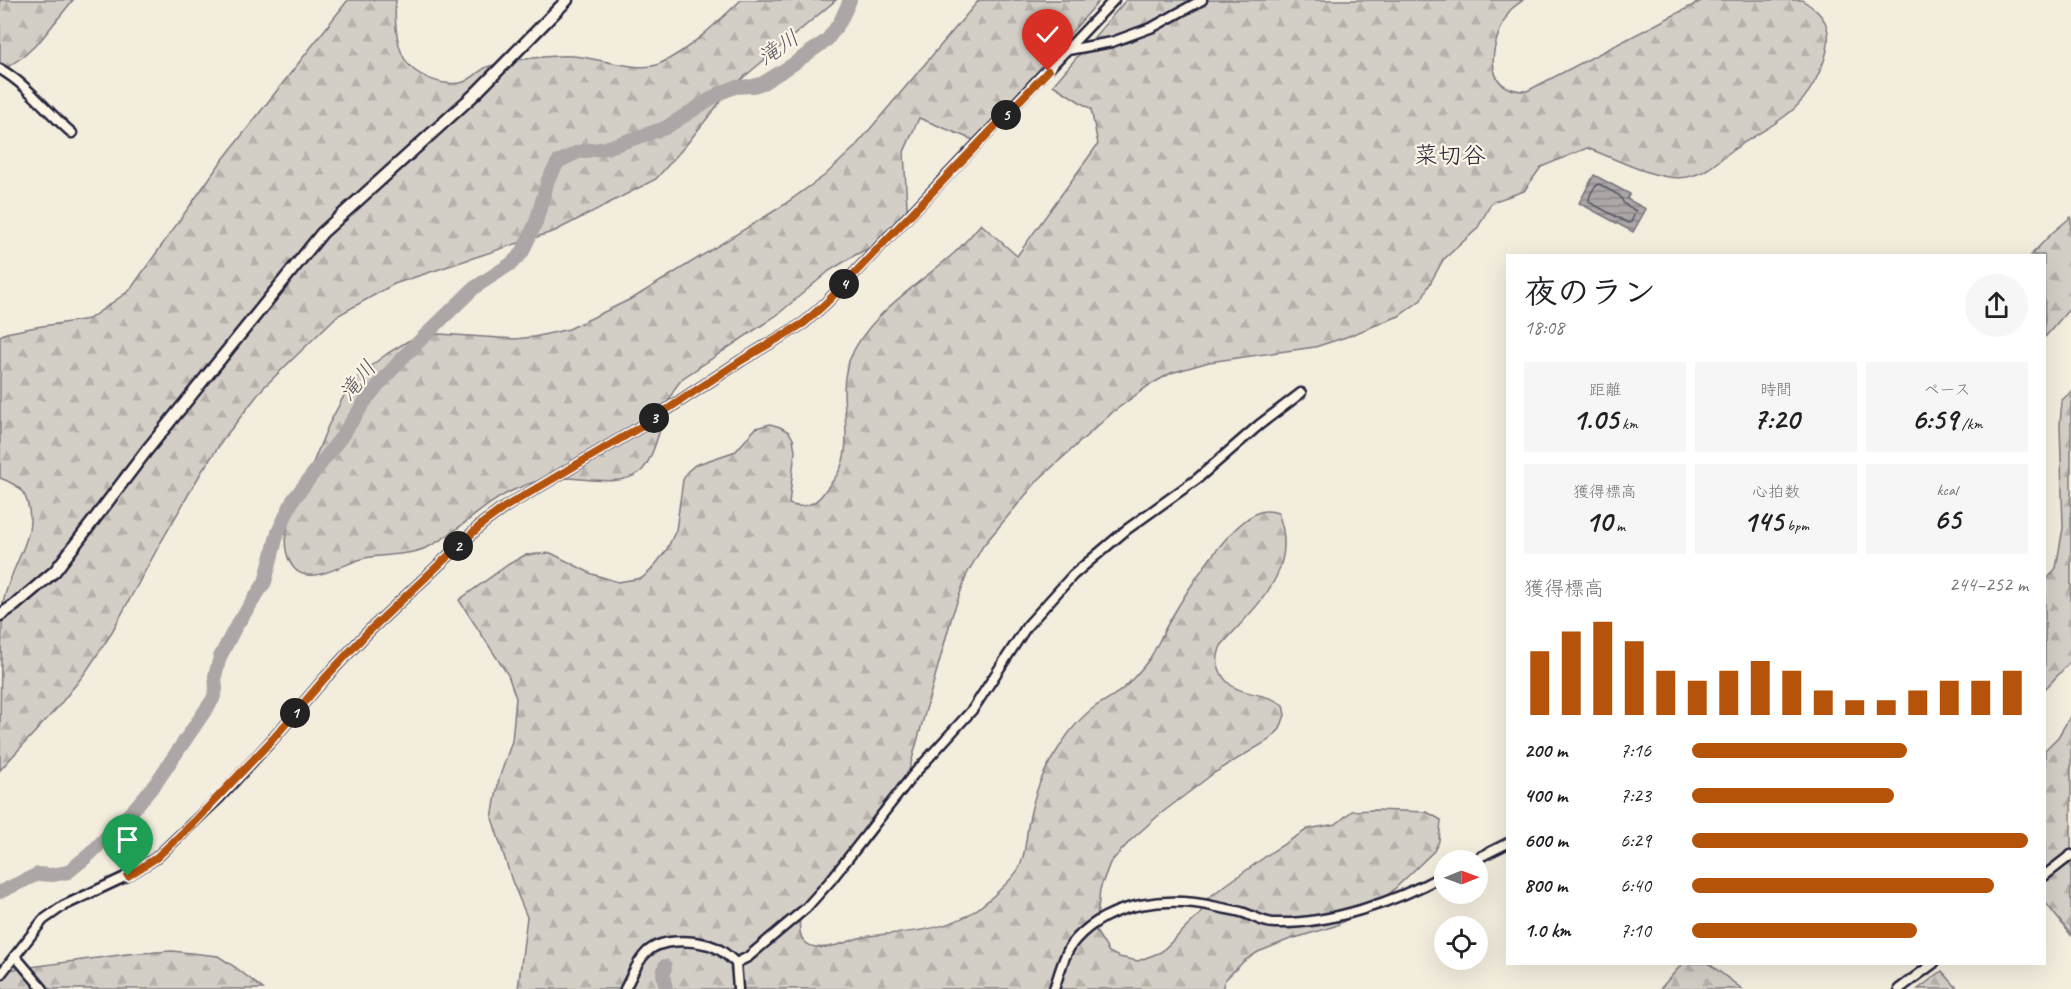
<!DOCTYPE html>
<html lang="ja">
<head>
<meta charset="utf-8">
<style>
  body { margin:0; font-family:Caveat,"Klee One",sans-serif; background:#f6f6f6; color:#202124; height:100vh; display:flex; flex-direction:column; font-size:22px; white-space:nowrap }
  * { box-sizing:border-box; margin:0 }
  p { font-size:20px; color:#757577 }
  .icon { flex:none; width:33px; height:33px; fill:none; stroke:currentColor; stroke-width:2; stroke-linecap:round; stroke-linejoin:round }
  .map { position:relative; flex:1; overflow:hidden }
  .details { position:absolute; left:1506px; top:254px; width:540px; height:711px; display:flex; flex-direction:column; background:#fff; border-radius:0px; box-shadow:0 6px 24px #0002 }
  .details>* { flex:none }
  .needle { width:39px; rotate:89deg }
  .tools { position:absolute; left:1434px; top:850px; display:grid; gap:12px }
  .tools a { display:grid; place-items:center; width:54px; height:54px; border-radius:50%; background:#fff; box-shadow:0 6px 24px #0002; font-size:30px }
  .pin { position:absolute; display:grid; place-items:center; width:51px; height:51px; color:#fff; margin:-62px -26px; border-radius:50% 50% 50% 0; rotate:-45deg; box-shadow:0 0 6px #0007 }
  .pin .icon { rotate:45deg }
  .km { position:absolute; width:30px; height:30px; margin:-15px; border-radius:50%; background:#222; color:#fff; font-size:16px; line-height:30px; text-align:center }
  .round { display:grid; place-items:center; flex:none; width:63px; height:63px; border-radius:32px; background:#f6f6f6 }
  .overview { display:flex; align-items:center; justify-content:space-between; height:102px; padding:0 18px }
  h1 { font-size:33px; font-weight:800; line-height:45px }
  .metrics { display:grid; grid-template-columns:repeat(3,1fr); gap:9px; height:102px; padding:6px 18px }
  .metrics div { display:grid; align-content:center; border-radius:0px; background:#f6f6f6; text-align:center }
  .metrics b { font-size:30px; font-weight:800 }
  .metrics small { font-size:16px; font-weight:400 }
  .metrics p { font-size:16px }
  .chart { height:168px; padding:12px 18px }
  .chart p { display:flex; justify-content:space-between }
  .chart svg { width:100%; height:108px; margin-top:6px; stroke:#b45309; stroke-width:6 }
  ul { padding:0 18px; list-style:none; font-size:20px }
  li { display:grid; grid-template-columns:96px 72px 1fr; align-items:center; height:45px }
  li i { height:15px; border-radius:8px; background:#b45309 }
  .map>svg:first-child { display:block }
</style>
</head>
<body>
<div class="map">
<svg width="2071" height="989" viewBox="0 0 2071 989">
  <defs>
    <pattern id="forest-firs" width="22" height="20" patternUnits="userSpaceOnUse" patternTransform="scale(1.5)"><rect width="22" height="20" fill="#d4cfc6"/><path d="M5 1l3.5 6h-7zM16 11l3.5 6h-7z" fill="#b6b1ab"/></pattern>
    <pattern id="water-rules" width="6" height="5" patternUnits="userSpaceOnUse" patternTransform="scale(1.5)"><rect width="6" height="5" fill="#aca7a6"/><path d="M0 2.5h6" fill="none" stroke="#8c8888"/></pattern>
  </defs>
  <rect width="100%" height="100%" fill="#f3edde"/>
  <filter id="ink" filterUnits="userSpaceOnUse"><feTurbulence type="fractalNoise" baseFrequency=".0167" numOctaves="2"/><feDisplacementMap in="SourceGraphic" scale="12" xChannelSelector="R" yChannelSelector="G"/><feConvolveMatrix kernelMatrix="1 2 1 2 8 2 1 2 1" color-interpolation-filters="sRGB"/></filter>
  <g filter="url(#ink)">
    <!-- forest -->
    <g fill="url(#forest-firs)" stroke="#7b7880" stroke-width="1.5">
      <polygon points="0,0 73,0 40,41 24,56 0,72"/>
      <path d="M348,0H396C394,17 396,43 404,58C413,76 442,86 460,83C469,82 478,71 487,67C505,60 553,55 573,56C594,57 639,73 659,64C688,51 718,22 741,0H836L732,87L686,145L656,179L555,231L394,284L337,316L263,388L225,437L202,471L161,542L109,637L85,673L58,707L0,770C0,716 0,659 3,605C6,577 31,544 30,518C28,494 22,486 0,478V336L6,333L36,327L89,319L130,290L221,162Z"/>
      <path d="M979,0H1100L976,141L919,118L904,152L908,224L882,242L855,255L829,271L777,315L683,378C680,382 675,387 673,392C663,411 655,461 640,472C619,488 584,477 560,478C545,478 529,483 516,489C483,503 460,532 428,547C410,556 385,554 365,558C342,563 303,593 289,560C284,548 284,537 288,524L328,426L346,392L361,373L388,353L408,341L424,336L439,334L515,339L534,337L569,329L635,297L779,208L824,176L854,148Z"/>
      <path d="M1126,0H1523C1519,4 1512,7 1509,12C1492,40 1478,92 1527,91L1703,0H1802C1811,6 1820,12 1825,22C1837,47 1813,91 1795,108C1775,126 1751,137 1730,152C1715,163 1708,173 1687,177C1657,182 1615,158 1587,148L1541,167L1524,191L1492,202L1477,229L1443,260L1421,300L1399,316L1346,337L1315,347L1209,362L1171,373L1148,386L1113,412L1039,479L983,546L967,574L952,616L908,774C886,832 841,874 800,918C795,957 829,949 853,940C869,934 882,935 898,933C923,931 955,925 976,910C987,902 1015,878 1020,866C1026,853 1026,835 1029,821C1033,799 1042,773 1055,754C1065,737 1079,718 1096,706C1108,699 1120,693 1129,683C1136,675 1144,667 1150,658C1157,647 1162,634 1169,622C1185,594 1229,522 1260,512C1266,510 1272,511 1278,513C1301,571 1255,606 1221,646C1217,656 1216,662 1221,673C1234,699 1262,689 1283,705L1285,715L1280,729L1269,740L1214,773L1159,815L1131,840L1110,863L1100,889L1096,931L1109,952L1119,957L1138,961L1161,952L1200,914L1208,898L1273,851L1308,829L1336,824L1352,811L1374,810L1427,812L1441,820L1439,841L1434,851L1383,900L1335,926L1288,940L1258,952L1244,961L1225,980L1222,989H518L527,917L512,881L492,818L499,779L512,741L516,698L508,675L459,600L509,564L525,555L551,553L592,574L618,582L642,578L651,570L666,551L676,530L683,480L688,471L695,465L736,451L756,428L770,424L780,427L789,432L793,439L795,451L789,504C801,509 814,505 822,495C830,484 840,474 843,461C852,428 837,393 849,361C866,316 918,285 953,254C963,245 972,234 981,224L1017,256L1098,144L1091,109L1053,85Z"/>
      <polygon points="2071,217 2071,307 2045,337 2044,255 2031,255 2052,233"/>
      <polygon points="2071,392 2071,661 2045,689 2045,582 2056,568 2063,528 2060,424 2062,400"/>
      <polygon points="2071,715 2071,935 2045,902 2045,750 2058,737"/>
      <polygon points="172,951 218,956 235,967 263,989 0,989 0,972 8,970 127,954"/>
      <polygon points="1683,963 1708,963 1742,989 1660,989"/>
      <polygon points="1942,971 1958,989 1918,989"/>
    </g>
    <!-- water -->
    <polygon fill="url(#water-rules)" stroke="#75727b" stroke-width="1.5" points="1594,175 1630,194 1627,199 1646,209 1633,232 1579,203"/>
    <g fill="none" stroke-linecap="round" stroke-linejoin="round">
      <!-- shore -->
      <path stroke="#595766" stroke-width="1.5" d="M1599,184L1620,196L1624,204L1636,211L1631,222L1628,223L1589,202C1588,197 1594,186 1599,184Z"/>
      <!-- river -->
      <g stroke="#aca7a6" stroke-width="14">
        <polyline points="0,892 38,874 52,875 68,872 90,854 133,810 156,783 213,699 216,689 215,676 220,657 235,628 265,582 278,532 293,500 342,436 368,397 405,355 474,288 512,263 522,253 536,222 548,180 558,162 578,152 606,148 665,128 720,93 735,87 753,86 763,83 792,65 827,40 840,22 850,0"/>
        <polyline points="665,966 663,974 666,989"/>
      </g>
      <!-- minor casing -->
      <g stroke="#22223b" stroke-width="13">
        <g id="minor">
          <polyline points="1068,50 1112,42 1153,27 1202,0"/>
          <path d="M0,69C28,85 47,112 72,133"/>
          <polyline points="1472,861 1508,843"/>
          <polyline points="2044,876 2071,855"/>
          <polyline points="15,956 43,989"/>
          <polyline points="736,963 748,957 806,908 831,880 913,775 973,709 1027,626 1073,575 1126,530 1197,479 1259,425 1301,393"/>
          <polyline points="0,975 43,920 63,906 127,876 156,858 219,798 272,740 325,678 368,632 483,523 505,507 642,426 742,360 804,323 826,303 1114,0"/>
          <path d="M625,989C631,978 637,961 646,953C660,938 691,940 709,945C720,948 728,956 736,963L738,989"/>
          <path d="M1054,989C1060,972 1064,952 1076,939C1111,901 1170,896 1217,907C1226,909 1235,910 1244,913C1253,916 1264,923 1274,923C1329,925 1397,901 1444,875"/>
          <polyline points="1899,989 1934,963"/>
        </g>
      </g>
      <!-- tertiary casing -->
      <g stroke="#22223b" stroke-width="15">
        <polyline id="tertiary" points="0,615 15,605 55,571 147,450 322,233 475,94 567,0"/>
      </g>
      <!-- minor -->
      <use href="#minor" stroke="#fcf5e5" stroke-width="8"/>
      <!-- tertiary -->
      <use href="#tertiary" stroke="#fcf5e5" stroke-width="10"/>
    </g>
  </g>
  <g fill="none" stroke-linecap="round" stroke-linejoin="round" filter="url(#ink)">
    <!-- route casing -->
    <g stroke="#fff" stroke-width="12">
      <polyline id="route" points="128,876 156,858 193,823 272,740 325,678 368,632 483,523 505,507 642,426 742,360 804,323 826,303 1048,71"/>
    </g>
    <!-- route -->
    <use href="#route" stroke="#b45309" stroke-width="8"/>
  </g>
  <g text-anchor="middle" stroke-width="4.5" stroke-linejoin="round" paint-order="stroke">
    <!-- water labels -->
    <g font-size="22" font-style="italic" fill="#525160" stroke="#fcf5e5">
      <text transform="translate(778 47) rotate(-34)" y="8">滝川</text>
      <text transform="translate(357 380) rotate(-51)" y="8">滝川</text>
    </g>
    <!-- quarter labels -->
    <g font-size="24" fill="#22223b" stroke="#fcf5e5">
      <text x="1450" y="163">菜切谷</text>
    </g>
  </g>
</svg>
<div class="tools">
<a><svg class="needle" viewBox="-14 -14 28 28"><path d="M0-13l5 13h-10z" fill="#e53935"/><path d="M0 13l5-13h-10z" fill="#757577"/></svg></a>
<a><svg class="icon" aria-label="locate" viewBox="0 0 24 24"><circle cx="12" cy="12" r="6"/><path d="M12 2v4M12 18v4M2 12h4M18 12h4"/></svg></a>
</div>
<div class="pin" style="left:128px;top:876px;background:#1e9e55"><svg class="icon" aria-label="arrive" viewBox="0 0 24 24"><path d="M6 21V4h12l-3 4 3 4H6"/></svg></div>
<div class="pin" style="left:1048px;top:71px;background:#d93025"><svg class="icon" aria-label="check" viewBox="0 0 24 24"><path d="M5 12l5 5 9-10"/></svg></div>
<b class="km" style="left:295px;top:713px">1</b>
<b class="km" style="left:458px;top:546px">2</b>
<b class="km" style="left:654px;top:418px">3</b>
<b class="km" style="left:844px;top:284px">4</b>
<b class="km" style="left:1006px;top:115px">5</b>
<section class="details">
<div class="overview"><div><h1>夜のラン</h1><p>18:08</p></div><a class="round"><svg class="icon" aria-label="share" viewBox="0 0 24 24"><path d="M12 15V3M7 8l5-5 5 5M5 13v7h14v-7"/></svg></a></div>
<div class="metrics">
<div><p>距離</p><b>1.05<small> km</small></b></div>
<div><p>時間</p><b>7:20</b></div>
<div><p>ペース</p><b>6:59<small> /km</small></b></div>
</div>
<div class="metrics">
<div><p>獲得標高</p><b>10<small> m</small></b></div>
<div><p>心拍数</p><b>145<small> bpm</small></b></div>
<div><p>kcal</p><b>65</b></div>
</div>
<div class="chart"><p><span>獲得標高</span>244–252 m</p>
<svg viewBox="0 0 160 44" preserveAspectRatio="none"><path d="M5 44V18M15 44V10M25 44V6M35 44V14M45 44V26M55 44V30M65 44V26M75 44V22M85 44V26M95 44V34M105 44V38M115 44V38M125 44V34M135 44V30M145 44V30M155 44V26"/></svg>
</div>
<ul>
<li><b>200 m</b>7:16<i style="width:64%"></i></li>
<li><b>400 m</b>7:23<i style="width:60%"></i></li>
<li><b>600 m</b>6:29<i style="width:100%"></i></li>
<li><b>800 m</b>6:40<i style="width:90%"></i></li>
<li><b>1.0 km</b>7:10<i style="width:67%"></i></li>
</ul>
</section>
</div>
</body>
</html>
